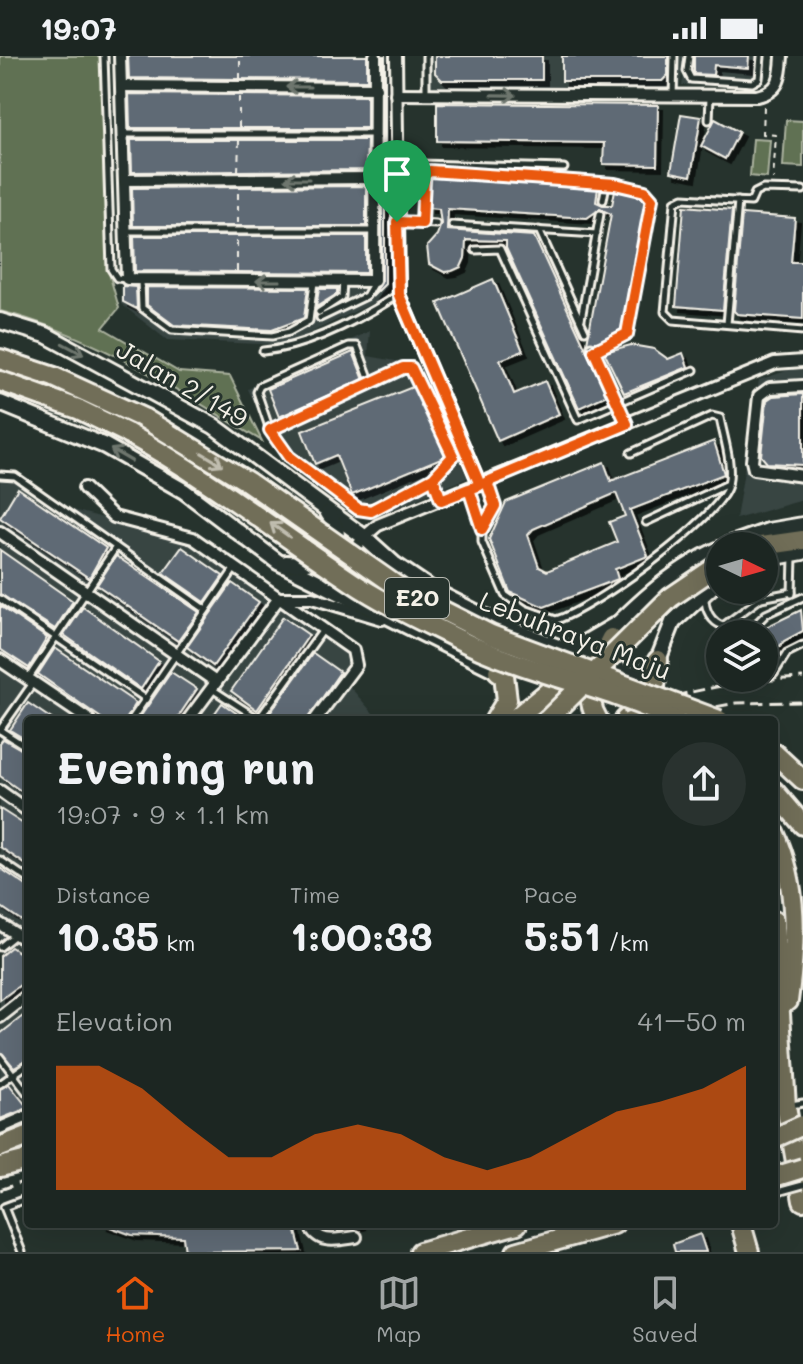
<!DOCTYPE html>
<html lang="en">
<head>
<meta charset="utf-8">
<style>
  body { margin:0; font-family:Mali,sans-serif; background:#29322f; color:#f1f3f6; height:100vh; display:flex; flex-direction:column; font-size:30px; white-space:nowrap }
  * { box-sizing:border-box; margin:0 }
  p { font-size:26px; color:#a0a5a5 }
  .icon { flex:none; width:44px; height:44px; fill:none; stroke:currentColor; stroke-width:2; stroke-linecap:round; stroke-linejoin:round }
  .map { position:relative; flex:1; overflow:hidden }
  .sheet { position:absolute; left:24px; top:660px; width:754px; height:512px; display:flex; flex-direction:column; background:#1c2622; border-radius:8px; box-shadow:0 8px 32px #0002,0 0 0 2px #3a4340 }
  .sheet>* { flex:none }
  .needle { width:52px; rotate:95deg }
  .buttons { position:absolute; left:706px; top:476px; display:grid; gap:16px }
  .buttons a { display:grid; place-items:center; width:72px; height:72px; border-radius:50%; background:#1c2622; box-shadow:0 8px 32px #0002,0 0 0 2px #3a4340; font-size:40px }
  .pin { position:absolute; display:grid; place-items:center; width:68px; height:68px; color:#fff; margin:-82px -34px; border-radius:50% 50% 50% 0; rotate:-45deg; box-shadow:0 0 8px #0007 }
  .pin .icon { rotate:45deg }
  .round { display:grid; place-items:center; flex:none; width:84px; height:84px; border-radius:42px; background:#29322f }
  .head { display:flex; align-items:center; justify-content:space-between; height:136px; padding:0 32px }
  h1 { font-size:44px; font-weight:700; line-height:60px }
  .figures { display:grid; grid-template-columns:repeat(3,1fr); gap:12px; height:136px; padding:8px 32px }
  .figures div { display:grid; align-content:center }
  .figures b { font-size:40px; font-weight:700 }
  .figures small { font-size:22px; font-weight:400 }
  .figures p { font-size:22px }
  .chart { height:224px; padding:16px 32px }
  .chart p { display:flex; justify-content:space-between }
  .chart svg { width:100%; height:144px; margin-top:8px; fill:#ea580c; opacity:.7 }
  .status { display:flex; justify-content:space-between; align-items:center; height:56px; padding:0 40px; background:#1c2622; direction:ltr }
  .status svg { height:22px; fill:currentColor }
  .tabs { display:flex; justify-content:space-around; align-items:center; height:112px; border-top:2px solid #3a4340; background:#1c2622; font-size:22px; color:#a0a5a5 }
  .tabs a { display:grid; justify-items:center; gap:4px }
  .tabs .selected { color:#ea580c }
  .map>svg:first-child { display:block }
</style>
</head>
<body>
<div class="status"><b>19:07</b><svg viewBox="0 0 49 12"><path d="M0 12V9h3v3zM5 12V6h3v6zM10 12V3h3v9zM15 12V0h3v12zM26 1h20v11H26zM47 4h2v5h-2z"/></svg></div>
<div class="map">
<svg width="803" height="1196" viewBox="0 0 803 1196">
  <defs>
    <filter id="shadow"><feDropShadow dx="5" dy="5" stdDeviation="0" flood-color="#0009"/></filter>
  </defs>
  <rect width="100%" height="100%" fill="#26332d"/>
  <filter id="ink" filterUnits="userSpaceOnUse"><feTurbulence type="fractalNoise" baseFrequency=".0125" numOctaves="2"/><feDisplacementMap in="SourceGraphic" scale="16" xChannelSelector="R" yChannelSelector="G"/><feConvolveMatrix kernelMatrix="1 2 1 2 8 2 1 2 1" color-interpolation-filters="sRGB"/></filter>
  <g filter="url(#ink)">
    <!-- built -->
    <g fill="#374442">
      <polygon points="113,0 389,0 389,231 381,243 285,289 167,284 121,248"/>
      <polygon points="422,0 685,0 678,40 422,42"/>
      <polygon points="688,0 767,0 766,21 753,30 682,29"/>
      <polygon points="370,275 368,300 423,310 470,421 371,462 279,396 248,333"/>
      <polygon points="792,313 803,314 803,444 736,463 759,324"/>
      <polygon points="0,422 14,423 50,448 191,485 349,595 352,609 343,623 379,664 28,664 28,1056 0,1069"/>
    </g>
    <!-- green -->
    <g fill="#617153" stroke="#aab19e" stroke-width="2">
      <path d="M0,0H101L109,217L119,252L103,272L179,316L230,320L262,385C178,335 96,279 0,255Z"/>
      <polygon points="786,64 803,65 803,111 783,110"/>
      <polygon points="753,83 770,84 767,122 750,120"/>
    </g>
    <!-- building -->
    <g fill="#5f6a74" stroke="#f4f1e8" stroke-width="2" fill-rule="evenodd" filter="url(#shadow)">
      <polygon points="128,0 367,0 367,24 129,22"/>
      <rect x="383" y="0" width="2" height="102"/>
      <polygon points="435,0 542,0 542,24 442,24 435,17"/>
      <polygon points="562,0 668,0 668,19 662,25 562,25"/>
      <polygon points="694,0 749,0 748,12 714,9 713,19 694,18"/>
      <polygon points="129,38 367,40 367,72 130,72"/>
      <polygon points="437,47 658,49 657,109 603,108 604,87 437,85"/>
      <polygon points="681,58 701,61 691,120 671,116"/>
      <polygon points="715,63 739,76 725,103 701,90"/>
      <polygon points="131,84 367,84 366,114 132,116"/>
      <polygon points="382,112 385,112 385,228 372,241 382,225"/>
      <polygon points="431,121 598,132 596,146 603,149 612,149 615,134 642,140 646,145 622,273 600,286 587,287 611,158 600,153 587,162 448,153 447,174 534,180 607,339 579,352 506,192 506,185 466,184 465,202 461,211 452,215 444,216 429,208 427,190 437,179 441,168 439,153 428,152"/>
      <polygon points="366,130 366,170 133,170 132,132"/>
      <polygon points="684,150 732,154 723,254 676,250"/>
      <polygon points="742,158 795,162 791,206 803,206 803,263 737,258 734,255"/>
      <polygon points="134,180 366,180 366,217 135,215"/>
      <polygon points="493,223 523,295 500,304 514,338 545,325 559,358 498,385 438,247"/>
      <polygon points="123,230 136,231 137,253 123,246"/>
      <polygon points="147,231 308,232 304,262 272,274 174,269 147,249"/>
      <polygon points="319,233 337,233 337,238 316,251"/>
      <polygon points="631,289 654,293 668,303 683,297 688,311 624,337 604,296"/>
      <polygon points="353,296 364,324 279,361 268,333"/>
      <polygon points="415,330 446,400 352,439 336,399 315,408 302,375"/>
      <polygon points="803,338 803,409 767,407 761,400 767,344 773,340"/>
      <path d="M714,385L724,418L630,454L648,500L615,513L618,523L544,551L510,536L489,483L506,446L604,406L611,425ZM616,437L625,460L609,466L617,486L547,515L539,511L528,479L533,473Z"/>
      <polygon points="18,432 106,492 89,522 0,462"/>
      <polygon points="182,491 223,520 205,546 163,517"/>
      <polygon points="0,494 73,545 55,573 0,538"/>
      <polygon points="116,500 199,556 178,585 97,529"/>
      <polygon points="232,527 259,546 213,610 187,591"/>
      <polygon points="0,550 47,582 29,612 0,593"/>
      <polygon points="83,551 159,605 141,633 64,579"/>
      <polygon points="801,554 803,575 784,585 764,610 764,572"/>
      <polygon points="283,561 309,579 257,654 231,635"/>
      <polygon points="55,592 136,647 126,664 104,664 38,618"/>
      <polygon points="313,597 340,616 307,664 273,664 268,660"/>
      <polygon points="171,616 197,633 176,664 138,664"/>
      <polygon points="28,647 53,664 28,664 28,685 10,674"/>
      <polygon points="222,647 246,664 210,664"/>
      <polygon points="3,683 28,697 28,740 0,720 0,687"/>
      <polygon points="0,753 28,771 28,810 0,791"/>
      <polygon points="0,812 28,831 28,869 0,850"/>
      <polygon points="11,891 28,902 28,923 0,944 0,900"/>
      <polygon points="28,956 28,1003 14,1011 0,996 0,978"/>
      <polygon points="9,1028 28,1052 0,1063 0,1033"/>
      <polygon points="102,1168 294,1168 301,1195 185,1196 183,1181 132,1179"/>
      <polygon points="335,1168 362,1168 338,1175"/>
      <polygon points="700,1178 706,1196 675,1196 673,1188"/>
    </g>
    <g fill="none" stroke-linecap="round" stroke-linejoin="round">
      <!-- lane casing -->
      <g stroke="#f4f1e8" stroke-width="11">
        <g id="lane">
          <polyline points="104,0 111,213 117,222 126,223"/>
          <polyline points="689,0 687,15 691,23 752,27 759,23 761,0"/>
          <polyline points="426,38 426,0"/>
          <polyline points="673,41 674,0"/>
          <polyline points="709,64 710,41"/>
          <polyline points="124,78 374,78"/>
          <polyline points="385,107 564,112"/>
          <polyline points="803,134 763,133 755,137 751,146 683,142 675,146 665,256 673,264 803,275"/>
          <polyline points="603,144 606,128"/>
          <polyline points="398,166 436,168"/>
          <polyline points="422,167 424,119 430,115 615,128 645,135 652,143 627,278 594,295"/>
          <polyline points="452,169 597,178"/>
          <polyline points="539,174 585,275"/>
          <polyline points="127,175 373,175"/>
          <polyline points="475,194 500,193 578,364 694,314"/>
          <polyline points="141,225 142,252 172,274 272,280 289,276 309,265 314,226"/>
          <polyline points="319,256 342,241 343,225"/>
          <polyline points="320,262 366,240 374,226"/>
          <polyline points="581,263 600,158"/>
          <polyline points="727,268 738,145"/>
          <polyline points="591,290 627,368"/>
          <path d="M263,295C308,291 360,263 398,239"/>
          <path d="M403,312L414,314L453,400C443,422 381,456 358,453L289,401L270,374Z"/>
          <polyline points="270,374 257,336 260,330 349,290 357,290 371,327"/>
          <polyline points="0,419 15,420 206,554"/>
          <polyline points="433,423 441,443"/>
          <path d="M487,426L495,450L482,473V486L505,539L525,553L556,564C591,554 720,463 728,429C733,408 724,383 720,362L712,360L631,397"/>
          <polyline points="469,433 482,473"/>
          <polyline points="646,466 728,428"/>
          <polyline points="792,538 793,500"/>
          <path d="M705,542C705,554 711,566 723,570L761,542L792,536"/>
          <polyline points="0,543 146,643"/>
          <polyline points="746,578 766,558 803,541"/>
          <polyline points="764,615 774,618 787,597 803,589"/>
          <polyline points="28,623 116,491"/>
          <polyline points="212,633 260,664"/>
          <polyline points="131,664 235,512"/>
          <polyline points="258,664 323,574"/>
          <polyline points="0,674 33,627"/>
          <polyline points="0,674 28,692"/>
          <polyline points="0,804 28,823"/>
          <polyline points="0,891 15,879"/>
          <polyline points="0,1001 28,1038"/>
          <polyline points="0,1028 28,1008"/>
          <polyline points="791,1049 803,1047"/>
          <polyline points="22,1196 4,1151 28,1142"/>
        </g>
      </g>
      <!-- street casing -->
      <g stroke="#f4f1e8" stroke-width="16">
        <g id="street">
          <polyline points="120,0 127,223 374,225 375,0"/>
          <polyline points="396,0 399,239 480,429"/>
          <polyline points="122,30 376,32"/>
          <path d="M396,38L757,40C780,35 781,21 782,0"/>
          <polyline points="124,124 375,122"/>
          <polyline points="803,330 770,332 759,340 752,405 754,413 803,420"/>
          <polyline points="84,432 114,461 193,482 353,594 356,609 315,664"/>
          <polyline points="0,476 216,626"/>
          <polyline points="337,519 364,481 378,469 775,307 803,305"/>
          <polyline points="279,542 312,542 382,563"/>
          <polyline points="0,604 89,664"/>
          <polyline points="188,664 279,542"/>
          <polyline points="0,735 28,755"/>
          <polyline points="0,868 28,886"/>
          <polyline points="0,961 28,939"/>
          <polyline points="0,1072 28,1060"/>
          <path d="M309,1168C318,1189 336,1184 356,1181"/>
        </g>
      </g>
      <!-- secondary casing -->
      <g stroke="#f4f1e8" stroke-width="20">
        <g id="secondary">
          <polyline points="0,265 46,279 214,370 364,481 394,508 434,535 501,569 566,594 581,589 617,568"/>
          <polyline points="0,347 105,390 184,435 278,506 498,615"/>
          <polyline points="726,490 768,475 803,469"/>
          <polyline points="764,503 803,496"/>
          <path d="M286,507C318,510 354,492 328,457"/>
          <polyline points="610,595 613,608 623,617 644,618 658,604 673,566 720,523"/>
          <path d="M570,616C615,571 660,519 720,493"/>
        </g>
      </g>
      <!-- highway casing -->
      <g stroke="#f4f1e8" stroke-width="24">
        <g id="highway">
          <polyline points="0,303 54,321 145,363"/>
          <polyline points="0,325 78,353 129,378"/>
          <polyline points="761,490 803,484"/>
          <polyline points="658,604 654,640 659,652"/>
          <polyline points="495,664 507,644 504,619 498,615"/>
          <polyline points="513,664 554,631"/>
          <path d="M598,664C580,636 598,608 611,582"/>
          <polyline points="625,664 636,654 654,653"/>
          <polyline points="774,697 803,724"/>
          <polyline points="774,735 803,769"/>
          <path d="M774,776C799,830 796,887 788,945"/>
          <polyline points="774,865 786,1050 803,1145"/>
          <polyline points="0,1091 28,1080"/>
          <polyline points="0,1111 28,1104"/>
          <polyline points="741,1168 749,1196"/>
          <polyline points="420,1196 517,1168"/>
          <polyline points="516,1196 614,1168"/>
        </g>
      </g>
      <!-- path -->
      <g stroke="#f4f1e8" stroke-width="2" stroke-dasharray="6 6" stroke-linecap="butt">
        <polyline points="240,23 240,0"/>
        <polyline points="764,50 763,78 776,79 773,124"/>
        <polyline points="239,71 239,41"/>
        <polyline points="238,115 239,85"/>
        <polyline points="238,167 238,133"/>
        <polyline points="237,215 237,181"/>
      </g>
      <!-- lane -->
      <use href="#lane" stroke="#26332d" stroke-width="5"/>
      <!-- street -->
      <use href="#street" stroke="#26332d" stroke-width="10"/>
      <!-- secondary -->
      <use href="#secondary" stroke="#26332d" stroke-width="14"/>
      <!-- highway -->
      <use href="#highway" stroke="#716e59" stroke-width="18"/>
      <!-- rail -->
      <g stroke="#f4f1e8" stroke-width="3" stroke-dasharray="12 6" stroke-linecap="butt">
        <path d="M607,664C670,636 734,625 803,622"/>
        <polyline points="646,664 736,647 803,646"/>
        <polyline points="0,1134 28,1124"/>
      </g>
      <!-- lane-bridge casing -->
      <g stroke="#f4f1e8" stroke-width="11" stroke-linecap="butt">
        <polyline id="lane-bridge" points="774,1137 803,1129"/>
      </g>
      <!-- highway-bridge casing -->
      <g stroke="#f4f1e8" stroke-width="24" stroke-linecap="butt">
        <g id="highway-bridge">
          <polyline points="145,363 248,426 404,535 491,579 719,664"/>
          <path d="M129,378C208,422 277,476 352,526C383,547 420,564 454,581C525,618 604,629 675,664"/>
          <polyline points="547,664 670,542 720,508"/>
          <polyline points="774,1082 803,1069"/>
          <polyline points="774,1121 803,1112"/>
        </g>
      </g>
      <!-- lane-bridge -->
      <use href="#lane-bridge" stroke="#26332d" stroke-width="5"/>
      <!-- highway-bridge -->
      <use href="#highway-bridge" stroke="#716e59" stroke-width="18"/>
    </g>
    <!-- one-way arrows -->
    <defs><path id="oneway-shaft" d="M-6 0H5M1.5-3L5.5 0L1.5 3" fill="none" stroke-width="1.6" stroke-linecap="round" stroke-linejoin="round" transform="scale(2)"/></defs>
    <g stroke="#6e766e">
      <use href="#oneway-shaft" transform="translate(298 31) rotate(-180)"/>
      <use href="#oneway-shaft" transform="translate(504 39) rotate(1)"/>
      <use href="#oneway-shaft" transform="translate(297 123) rotate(180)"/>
      <use href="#oneway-shaft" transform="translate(268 225) rotate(-180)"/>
      <use href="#oneway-shaft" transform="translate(73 293) rotate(28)"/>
      <use href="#oneway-shaft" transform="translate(121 399) rotate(-150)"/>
    </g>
    <g stroke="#c0bdaf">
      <use href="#oneway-shaft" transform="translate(212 403) rotate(31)"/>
      <use href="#oneway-shaft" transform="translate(280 474) rotate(-144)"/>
    </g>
  </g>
  <g fill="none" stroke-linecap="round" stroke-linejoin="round" filter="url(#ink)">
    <!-- route casing -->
    <g stroke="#fff" stroke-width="16">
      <polyline id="route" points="397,166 399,239 480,429 441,444 433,422 371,455 358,453 289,401 270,374 403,312 411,312 453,400 433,422 441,444 469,433 482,473 495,450 487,426 627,368 594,295 627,278 652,143 645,135 615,128 430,115 424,119 422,167 397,166"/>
    </g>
    <!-- route -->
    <use href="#route" stroke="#ea580c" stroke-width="10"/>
  </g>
  <g text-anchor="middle" stroke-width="6" stroke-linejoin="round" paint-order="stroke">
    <!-- shield labels -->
    <rect fill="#26332d" stroke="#b6b8b0" stroke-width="2" x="385" y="522" width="64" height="40" rx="6"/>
    <g font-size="24" font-weight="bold" fill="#f4f1e8">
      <text x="417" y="550">E20</text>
    </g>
    <!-- street labels -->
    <g font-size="26" fill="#f4f1e8" stroke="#26332d">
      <text transform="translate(182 328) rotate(30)" y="9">Jalan 2/149</text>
      <text transform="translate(575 580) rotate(21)" y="9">Lebuhraya Maju</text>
    </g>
  </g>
</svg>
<div class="buttons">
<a><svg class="needle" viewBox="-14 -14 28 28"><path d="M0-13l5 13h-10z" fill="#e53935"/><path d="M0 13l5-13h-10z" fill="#a0a5a5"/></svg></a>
<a><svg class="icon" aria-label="layers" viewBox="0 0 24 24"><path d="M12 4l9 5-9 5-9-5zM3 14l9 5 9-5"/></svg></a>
</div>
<div class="pin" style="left:397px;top:166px;background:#1e9e55"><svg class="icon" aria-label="arrive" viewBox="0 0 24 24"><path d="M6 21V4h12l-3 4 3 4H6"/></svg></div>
<section class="sheet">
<div class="head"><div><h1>Evening run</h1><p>19:07 · 9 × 1.1 km</p></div><a class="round"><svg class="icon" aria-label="share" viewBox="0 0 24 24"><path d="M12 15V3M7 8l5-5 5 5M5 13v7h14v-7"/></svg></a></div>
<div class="figures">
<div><p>Distance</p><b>10.35<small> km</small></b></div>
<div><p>Time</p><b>1:00:33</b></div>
<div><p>Pace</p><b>5:51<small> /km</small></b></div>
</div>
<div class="chart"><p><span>Elevation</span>41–50 m</p>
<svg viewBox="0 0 160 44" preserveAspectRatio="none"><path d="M0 44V6L10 6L20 13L30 24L40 34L50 34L60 27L70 24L80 27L90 34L100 38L110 34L120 27L130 20L140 17L150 13L160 6V44z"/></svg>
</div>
</section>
</div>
<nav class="tabs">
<a class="selected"><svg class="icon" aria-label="home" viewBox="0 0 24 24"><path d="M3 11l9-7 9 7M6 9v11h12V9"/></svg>Home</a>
<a><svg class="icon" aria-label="map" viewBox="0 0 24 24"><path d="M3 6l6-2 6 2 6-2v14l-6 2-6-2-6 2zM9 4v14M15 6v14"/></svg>Map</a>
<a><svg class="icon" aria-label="saved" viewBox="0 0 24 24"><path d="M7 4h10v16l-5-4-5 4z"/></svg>Saved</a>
</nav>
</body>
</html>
